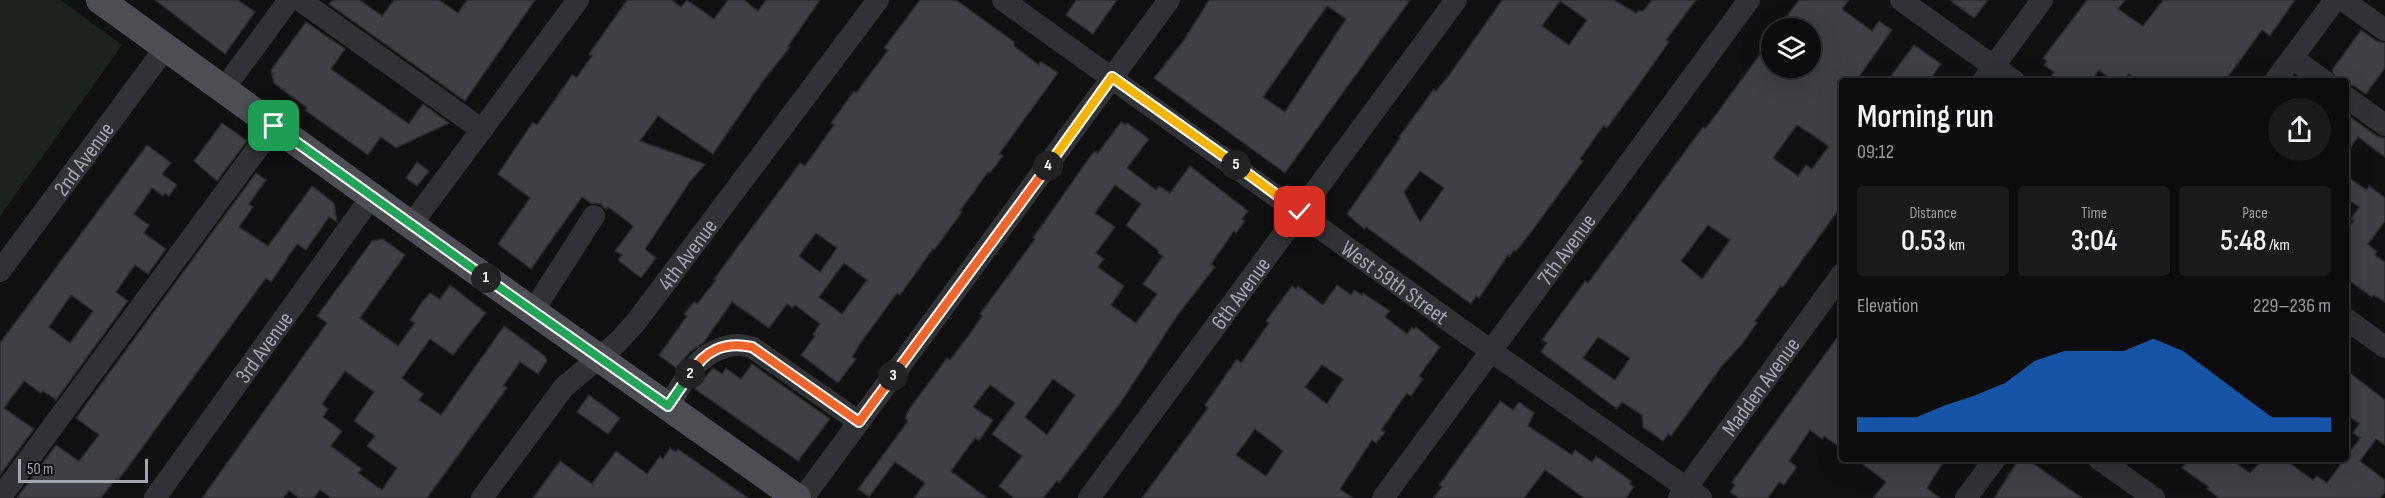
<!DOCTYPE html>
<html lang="en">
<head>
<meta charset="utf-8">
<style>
  body { margin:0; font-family:"Sofia Sans Condensed",sans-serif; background:#1a1a1b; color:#f1f3f6; height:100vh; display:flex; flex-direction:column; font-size:22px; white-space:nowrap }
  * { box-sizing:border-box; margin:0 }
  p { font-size:20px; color:#9a9b9d }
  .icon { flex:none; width:33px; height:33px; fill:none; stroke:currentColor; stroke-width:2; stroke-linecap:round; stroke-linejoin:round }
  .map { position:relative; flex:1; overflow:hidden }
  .sheet { position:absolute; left:1839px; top:78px; width:510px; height:384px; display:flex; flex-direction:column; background:#0c0c0d; border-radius:6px; box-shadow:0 6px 24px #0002,0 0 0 2px #2c2c2e }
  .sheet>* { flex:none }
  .fabs { position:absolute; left:1761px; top:18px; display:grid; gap:12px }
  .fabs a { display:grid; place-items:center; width:60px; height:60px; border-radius:50%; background:#0c0c0d; box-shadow:0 6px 24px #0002,0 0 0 2px #2c2c2e; font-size:30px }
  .scale { position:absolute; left:18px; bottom:15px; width:130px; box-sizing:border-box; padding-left:6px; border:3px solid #a2a6b0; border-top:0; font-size:16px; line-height:21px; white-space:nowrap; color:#a2a6b0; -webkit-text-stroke:4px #0b0b0c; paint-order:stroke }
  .pin { position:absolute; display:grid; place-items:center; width:51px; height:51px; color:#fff; margin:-26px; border-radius:12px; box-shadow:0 3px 9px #0006 }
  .km { position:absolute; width:30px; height:30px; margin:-15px; border-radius:50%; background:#222; color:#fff; font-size:16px; line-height:30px; text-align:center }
  .round { display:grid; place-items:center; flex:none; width:63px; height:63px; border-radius:32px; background:#1a1a1b }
  .summary { display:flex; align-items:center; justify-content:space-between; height:102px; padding:0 18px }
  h1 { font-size:33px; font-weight:600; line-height:45px }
  .metrics { display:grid; grid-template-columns:repeat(3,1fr); gap:9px; height:102px; padding:6px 18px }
  .metrics div { display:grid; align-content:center; border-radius:6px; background:#1a1a1b; text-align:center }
  .metrics b { font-size:30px; font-weight:600 }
  .metrics small { font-size:16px; font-weight:400 }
  .metrics p { font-size:16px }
  .chart { height:168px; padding:12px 18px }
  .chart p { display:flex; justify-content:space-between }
  .chart svg { width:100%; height:108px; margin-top:6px; fill:#1a73e8; opacity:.7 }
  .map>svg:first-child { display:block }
</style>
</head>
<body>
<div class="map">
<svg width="2385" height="498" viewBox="0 0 2385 498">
  <rect width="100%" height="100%" fill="#101011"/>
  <!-- green -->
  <polygon fill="#1c231d" points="0,0 60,0 122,45 0,216"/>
  <!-- building -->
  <g fill="#3f4044" stroke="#2a2a2d" stroke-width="1.5" fill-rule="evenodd">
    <polygon points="155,0 238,0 255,12 225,54"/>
    <polygon points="333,0 360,0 382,16 394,0 439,0 458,13 467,0 535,0 465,101 329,4"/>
    <polygon points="627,0 672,0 681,7 687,0 714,19 728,0 744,0 758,11 766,0 820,0 788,46 790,47 763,81 713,154 658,116 640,141 705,164 689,183 645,249 656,258 641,278 618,260 622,255 615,251 633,227 631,224 608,207 606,210 601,204 591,203 582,197 531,269 498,244 530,198 498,174 533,122 537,125 572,75 577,77 592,56 589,54"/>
    <path d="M920,0H956L1014,42V46L1039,65L1040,62L1043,63L1058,73L999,154L1003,156L990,173L988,172L960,211L962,212L935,249H933L900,295L897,293L860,344L852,357L856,359L838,383L801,355L815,336L813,334L820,324L795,305L793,308L787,304L769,328L732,302L704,342L690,352L676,368L659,355L687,316L684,314L694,302L697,304L716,280L714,279L800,163L805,166L834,125L831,123L854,91L856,93L888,50L884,48ZM816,233L837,248L820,272L799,256ZM844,263L867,280L842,314L819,297Z"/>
    <polygon points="1076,0 1117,0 1093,34 1066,15"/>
    <path d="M1209,0H1410L1285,173L1154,78L1184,40ZM1327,6L1346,19L1285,112L1263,97Z"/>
    <path d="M1502,0H1614L1636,13L1638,11H1643L1652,0H1696L1666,40L1669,42L1637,87L1607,128L1603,126L1580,159L1583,161L1532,231L1516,251L1514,250L1510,256L1508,255L1479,298L1476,296L1471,304L1366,227L1364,229L1347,214L1400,138L1399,137L1434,89L1436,91L1450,74ZM1560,1L1587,20L1569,45L1542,26ZM1420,171L1444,188L1420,222L1404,192Z"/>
    <path d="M1799,0H1849L1842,9L1872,31L1879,21L1892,30L1856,81H1842V216L1837,212L1783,287L1781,286L1755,321L1757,323L1742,344L1722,366L1671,436L1668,434L1663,441L1643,427L1642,415L1622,402L1617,409L1541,352L1547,343L1542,340L1585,281L1588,283L1703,127L1705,129L1709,124L1772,38V68H1810V28H1778ZM1797,125L1829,146L1812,169L1806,165L1798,176L1773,158ZM1708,225L1730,240L1702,279L1681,261ZM1598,337L1630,358L1615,380L1583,358Z"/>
    <polygon points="1950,0 1988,0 1974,18"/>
    <polygon points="2087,0 2125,0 2118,9 2143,26 2163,0 2295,0 2270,36 2262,30 2225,81 2138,81 2129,74 2124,81 2113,81 2099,70 2091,81 2048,81 2054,72 2044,65 2047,61 2043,58"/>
    <polygon points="306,22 345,49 331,69 409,124 423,104 449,123 396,148 381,137 368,155 305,110 307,108 274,83 271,70"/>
    <polygon points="2361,30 2377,41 2385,43 2385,68 2366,94 2354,86 2346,84 2346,81 2337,81 2332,70"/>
    <polygon points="1914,45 1941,64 1929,81 1887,81"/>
    <polygon points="2346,114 2377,136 2385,138 2385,157 2358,137 2346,154"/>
    <path d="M1121,122L1126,125L1127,123L1149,139L1127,168L1156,190L1159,186L1170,193L1190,166L1248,211L1242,219L1245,221L1236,233L1234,231L1211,264L1215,267L1177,316L1121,402L1059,483L1057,481L1043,498H1014L999,486L1022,456L992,434L1015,403L990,385L973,407L993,420L979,441L975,438L951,471L987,498H914L925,483L895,462L869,497L858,489L908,421L905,418L910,408L947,358L950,360L969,335L982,316L980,314L1035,239L1033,238L1094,151L1098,153ZM1115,185L1141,204L1126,225L1159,251L1158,253L1163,256L1143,284L1157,294L1136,323L1111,305L1124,286L1098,267L1104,259L1096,253L1115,227L1095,213ZM1053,379L1075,395L1047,435L1025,417Z"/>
    <polygon points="222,123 247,141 217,181 194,161"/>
    <path d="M147,145L171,163L162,174L177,185L169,196L165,193L163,196L152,188L134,214L149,225L144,233L166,249L148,274L135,265L116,292L128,301L56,400L43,391L41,393L24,381L4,408L34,429L0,475V343ZM71,295L93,311L70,343L49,327Z"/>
    <polygon points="417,162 429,171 417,186 406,178"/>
    <polygon points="256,173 266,180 249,204 253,207 239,227 268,246 312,186 334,203 337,222 329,217 306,250 297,244 271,282 266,278 128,467 118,480 116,479 101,498 17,498 56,445 79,461 99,435 76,418"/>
    <polygon points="2346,176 2367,190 2369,186 2385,198 2385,221 2368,244 2377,252 2375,255 2385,262 2385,302 2374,295 2372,297 2346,278 2346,232 2354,221 2351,219 2359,207 2346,198"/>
    <path d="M383,239L405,255L360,318L398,346L415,323L410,320L422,302L430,293L440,299L450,285L486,313L453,355L430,339L402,378L423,394L419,400L441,415L504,326L545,356L547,361L538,374L520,362L503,386L507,388L427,498H331L320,490L314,498H299L289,491L283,498H202L327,323L317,316L372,241ZM345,371L374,392L354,421L375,436L367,446L397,468L382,490L358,473L362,469L331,446L342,431L323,417L328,409L322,404Z"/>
    <path d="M1337,285L1351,295L1354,290L1362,295L1363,293L1390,311L1385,317L1407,334L1412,327L1414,329L1416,327L1440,347L1419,376L1423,379L1411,396L1407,393L1381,430L1385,432L1376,443L1372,440L1340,489L1353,498H1142L1208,408L1205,405L1237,359L1241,363L1269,323L1266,321L1292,286L1296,289L1298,286L1323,305ZM1322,365L1343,379L1327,404L1305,387ZM1255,429L1283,451L1266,476L1236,455Z"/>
    <polygon points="1842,331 1842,449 1824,436 1822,439 1810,430 1789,461 1797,467 1784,485 1779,482 1768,498 1739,498 1730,492 1735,485 1732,482"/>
    <polygon points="752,364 830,419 798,461 695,389 713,368 722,374 726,368 741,379"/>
    <polygon points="2346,370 2385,400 2385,445 2376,439 2360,461 2385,480 2385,492 2380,498 2219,498 2207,489 2209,487 2182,468 2189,459 2230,459 2250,473 2264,459 2284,459 2313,480 2317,476 2327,483 2360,438 2353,433 2359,424 2346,414"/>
    <polygon points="589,395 620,418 608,434 577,412"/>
    <polygon points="1500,401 1513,410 1519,402 1534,413 1528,426 1572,455 1575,450 1592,462 1596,456 1631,481 1630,484 1634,487 1626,498 1584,498 1545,470 1524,498 1433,498 1442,487 1439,485"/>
    <polygon points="670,448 676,452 678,449 748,498 533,498 560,461 592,484 616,451 647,474 660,456 663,459"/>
    <polygon points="1856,459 1945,459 1927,488 1940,498 1873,498 1886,482"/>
    <polygon points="2019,459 2027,459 2082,498 1994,498"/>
  </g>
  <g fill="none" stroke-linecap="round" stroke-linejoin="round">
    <!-- minor -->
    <g stroke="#313235" stroke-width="22">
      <polyline points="300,0 482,130"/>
      <path id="s1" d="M1003,0L1491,351L1701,498"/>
      <polyline points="1901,0 2014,81"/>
      <polyline points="2343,0 2385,30"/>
      <polyline points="2292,58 2324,81"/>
      <polyline points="1983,81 2042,0"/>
      <polyline points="2275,81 2335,0"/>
      <polyline points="223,90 289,0"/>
      <polyline points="2346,97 2385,125"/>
      <polyline points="411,225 578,0"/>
      <path id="s2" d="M0,271L166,47"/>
      <polyline points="533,311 594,216"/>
      <polyline points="2346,319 2385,347"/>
      <path d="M668,406C686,379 695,354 729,346C739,344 748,345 756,350L859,422"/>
      <polyline points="2099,459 2154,498"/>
      <polyline points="0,498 274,126"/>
      <path id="s3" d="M155,498L372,196"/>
      <path id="s4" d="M482,498L564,387L618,342L636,322L878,0"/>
      <polyline points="803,498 1169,0"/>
      <path id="s5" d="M1089,498L1456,0"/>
      <path id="s6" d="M1383,498L1749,0"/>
      <path id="s7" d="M1679,498L1842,274"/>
      <polyline points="1966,498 1995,459"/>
    </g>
    <!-- major -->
    <polyline stroke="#4d4e54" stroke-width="28" points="100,0 411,225 797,498"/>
  </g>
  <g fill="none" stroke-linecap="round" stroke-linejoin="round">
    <!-- split-1 casing -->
    <g stroke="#fff" stroke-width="12">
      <polyline id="split-1" points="274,126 486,278"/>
    </g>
    <!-- split-2 casing -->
    <g stroke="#fff" stroke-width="12">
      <polyline id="split-2" points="486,278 668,406 690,374"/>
    </g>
    <!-- split-3 casing -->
    <g stroke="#fff" stroke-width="12">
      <path id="split-3" d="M690,374C705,351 723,341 752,347L859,422L893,376"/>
    </g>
    <!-- split-4 casing -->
    <g stroke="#fff" stroke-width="12">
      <polyline id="split-4" points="893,376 1048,166"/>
    </g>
    <!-- split-5 casing -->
    <g stroke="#fff" stroke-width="12">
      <polyline id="split-5" points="1048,166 1112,77 1236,165"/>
    </g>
    <!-- split-6 casing -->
    <g stroke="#fff" stroke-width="12">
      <polyline id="split-6" points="1236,165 1300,212"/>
    </g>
    <!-- split-1 -->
    <use href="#split-1" stroke="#22a559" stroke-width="8"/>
    <!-- split-2 -->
    <use href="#split-2" stroke="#22a559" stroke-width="8"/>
    <!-- split-3 -->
    <use href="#split-3" stroke="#f0652b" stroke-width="8"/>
    <!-- split-4 -->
    <use href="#split-4" stroke="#f0652b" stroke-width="8"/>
    <!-- split-5 -->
    <use href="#split-5" stroke="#f5b400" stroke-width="8"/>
    <!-- split-6 -->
    <use href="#split-6" stroke="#f5b400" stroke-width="8"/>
  </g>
  <g text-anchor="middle" stroke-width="6" stroke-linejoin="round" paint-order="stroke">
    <!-- street labels -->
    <g font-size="22" fill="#a2a6b0" stroke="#0b0b0c">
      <text dy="8" stroke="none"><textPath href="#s2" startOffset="140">2nd Avenue</textPath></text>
      <text dy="8" stroke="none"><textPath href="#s6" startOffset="309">7th Avenue</textPath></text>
      <text dy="8" stroke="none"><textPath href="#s4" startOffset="320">4th Avenue</textPath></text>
      <text dy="8" stroke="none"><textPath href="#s1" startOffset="483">West 59th Street</textPath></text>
      <text dy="8" stroke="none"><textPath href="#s5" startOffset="255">6th Avenue</textPath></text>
      <text dy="8" stroke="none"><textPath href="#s3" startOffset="186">3rd Avenue</textPath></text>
      <text dy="8" stroke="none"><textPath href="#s7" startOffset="138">Madden Avenue</textPath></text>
    </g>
  </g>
</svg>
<div class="fabs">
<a><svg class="icon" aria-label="layers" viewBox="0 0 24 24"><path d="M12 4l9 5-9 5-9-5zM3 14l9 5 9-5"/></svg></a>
</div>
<div class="scale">50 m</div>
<div class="pin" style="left:274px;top:126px;background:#1e9e55"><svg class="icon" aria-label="arrive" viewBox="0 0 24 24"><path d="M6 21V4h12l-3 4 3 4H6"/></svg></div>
<div class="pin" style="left:1300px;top:212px;background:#d93025"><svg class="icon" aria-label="check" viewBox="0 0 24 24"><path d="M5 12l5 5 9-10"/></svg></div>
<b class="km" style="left:486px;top:278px">1</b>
<b class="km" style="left:690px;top:374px">2</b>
<b class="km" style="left:893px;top:376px">3</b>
<b class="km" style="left:1048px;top:166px">4</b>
<b class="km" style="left:1236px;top:165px">5</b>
<section class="sheet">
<div class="summary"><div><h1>Morning run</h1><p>09:12</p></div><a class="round"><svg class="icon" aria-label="share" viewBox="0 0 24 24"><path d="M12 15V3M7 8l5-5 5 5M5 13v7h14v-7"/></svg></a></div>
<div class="metrics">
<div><p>Distance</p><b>0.53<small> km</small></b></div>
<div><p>Time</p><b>3:04</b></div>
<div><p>Pace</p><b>5:48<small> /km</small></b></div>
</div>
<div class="chart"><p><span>Elevation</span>229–236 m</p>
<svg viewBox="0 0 160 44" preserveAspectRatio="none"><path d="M0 44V38L10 38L20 38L30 33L40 29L50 24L60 15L70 11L80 11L90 11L100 6L110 11L120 20L130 29L140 38L150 38L160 38V44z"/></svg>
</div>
</section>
</div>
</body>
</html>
